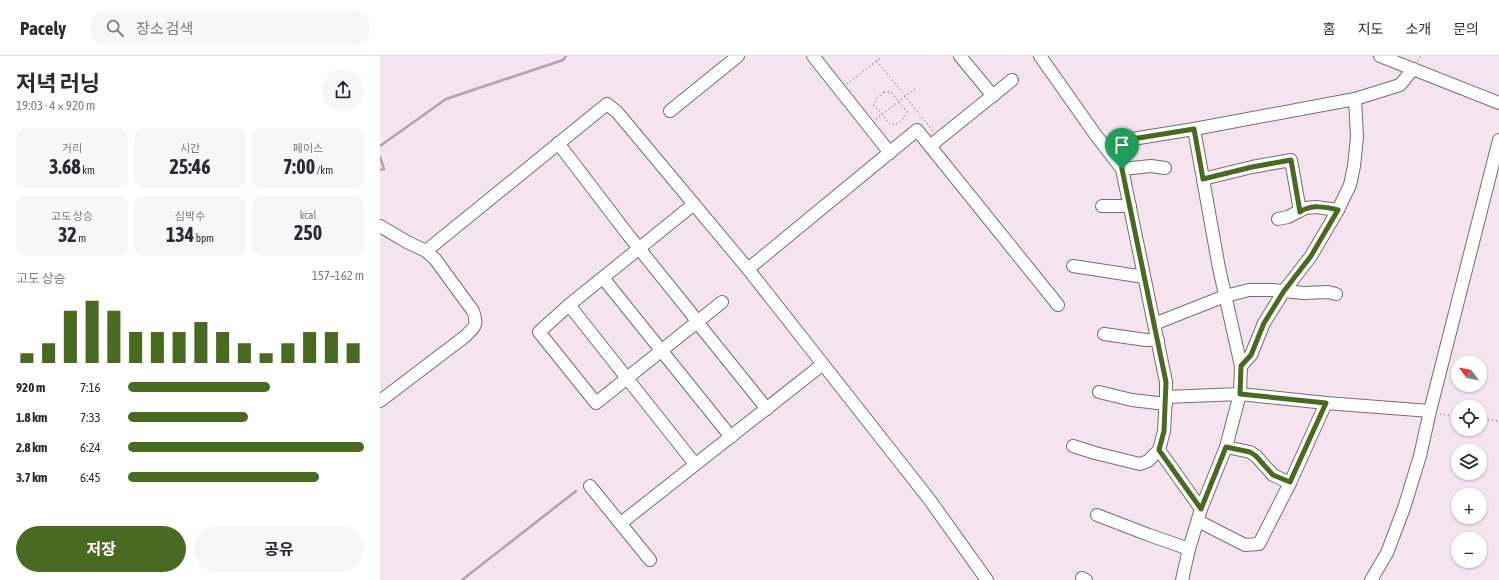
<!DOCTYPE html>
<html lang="ko">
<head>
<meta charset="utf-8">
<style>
  body { margin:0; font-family:"Asap Condensed","Noto Sans KR",sans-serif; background:#f7f7f7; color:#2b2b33; height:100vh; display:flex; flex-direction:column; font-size:15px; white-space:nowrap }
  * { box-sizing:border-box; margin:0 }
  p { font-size:13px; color:#7c7c81 }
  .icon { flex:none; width:22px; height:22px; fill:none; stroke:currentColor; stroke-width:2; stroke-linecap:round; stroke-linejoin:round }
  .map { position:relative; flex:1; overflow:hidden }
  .drawer { display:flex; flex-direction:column; background:#fff; width:380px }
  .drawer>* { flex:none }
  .needle { width:26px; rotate:302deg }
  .tools { position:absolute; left:1071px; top:300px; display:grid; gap:8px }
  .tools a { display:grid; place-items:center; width:36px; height:36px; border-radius:50%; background:#fff; box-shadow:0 1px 3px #0004; font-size:20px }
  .pin { position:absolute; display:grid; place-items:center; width:34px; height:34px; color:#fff; margin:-41px -17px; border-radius:50% 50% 50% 0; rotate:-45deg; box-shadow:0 0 4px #0007 }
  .pin .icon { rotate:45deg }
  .round { display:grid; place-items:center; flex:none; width:42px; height:42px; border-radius:21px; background:#f7f7f7 }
  .headline { display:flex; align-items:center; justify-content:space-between; height:68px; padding:0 16px }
  h1 { font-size:22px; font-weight:700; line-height:30px }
  .figures { display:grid; grid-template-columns:repeat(3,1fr); gap:6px; height:68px; padding:4px 16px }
  .figures div { display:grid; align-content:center; border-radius:10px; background:#f7f7f7; text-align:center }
  .figures b { font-size:20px; font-weight:700 }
  .figures small { font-size:11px; font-weight:400 }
  .figures p { font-size:11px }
  .chart { height:112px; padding:8px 16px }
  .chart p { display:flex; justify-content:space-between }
  .chart svg { width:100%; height:72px; margin-top:4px; stroke:#496a21; stroke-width:6 }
  .button { display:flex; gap:8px; margin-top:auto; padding:8px 16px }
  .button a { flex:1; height:46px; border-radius:24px; background:#496a21; color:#fff; font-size:16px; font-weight:700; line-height:46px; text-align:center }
  .button a+a { background:#f7f7f7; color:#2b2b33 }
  ul { padding:0 16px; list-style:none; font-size:13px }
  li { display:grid; grid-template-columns:64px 48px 1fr; align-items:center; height:30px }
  li i { height:10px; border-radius:5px; background:#496a21 }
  header { display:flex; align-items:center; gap:24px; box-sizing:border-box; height:56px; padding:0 20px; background:#fff; border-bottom:1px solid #e1e1e2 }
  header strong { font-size:19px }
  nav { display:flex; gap:22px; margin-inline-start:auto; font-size:14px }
  .search { width:280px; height:36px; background:#f7f7f7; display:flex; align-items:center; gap:10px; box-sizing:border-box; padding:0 14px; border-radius:22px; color:#7c7c81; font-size:15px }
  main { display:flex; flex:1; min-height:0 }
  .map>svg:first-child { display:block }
</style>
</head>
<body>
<header>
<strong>Pacely</strong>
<div class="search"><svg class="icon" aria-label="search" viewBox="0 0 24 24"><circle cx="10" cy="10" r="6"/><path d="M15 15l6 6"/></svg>장소 검색</div>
<nav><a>홈</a><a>지도</a><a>소개</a><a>문의</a></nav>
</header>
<main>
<section class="drawer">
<div class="headline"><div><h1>저녁 러닝</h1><p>19:03 · 4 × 920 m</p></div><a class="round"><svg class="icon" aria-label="share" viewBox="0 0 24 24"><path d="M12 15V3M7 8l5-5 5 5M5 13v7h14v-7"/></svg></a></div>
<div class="figures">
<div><p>거리</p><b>3.68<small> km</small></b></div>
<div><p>시간</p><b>25:46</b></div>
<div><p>페이스</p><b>7:00<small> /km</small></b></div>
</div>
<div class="figures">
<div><p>고도 상승</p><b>32<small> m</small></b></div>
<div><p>심박수</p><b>134<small> bpm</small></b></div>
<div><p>kcal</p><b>250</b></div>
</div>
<div class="chart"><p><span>고도 상승</span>157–162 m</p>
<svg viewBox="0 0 160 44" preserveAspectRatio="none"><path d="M5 44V38M15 44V32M25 44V12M35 44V6M45 44V12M55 44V25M65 44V25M75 44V25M85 44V19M95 44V25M105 44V32M115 44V38M125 44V32M135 44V25M145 44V25M155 44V32"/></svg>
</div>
<ul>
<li><b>920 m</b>7:16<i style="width:60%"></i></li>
<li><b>1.8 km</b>7:33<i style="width:51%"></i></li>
<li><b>2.8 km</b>6:24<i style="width:100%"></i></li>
<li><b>3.7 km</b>6:45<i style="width:81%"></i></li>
</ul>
<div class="button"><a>저장</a><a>공유</a></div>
</section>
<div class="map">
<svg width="1119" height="524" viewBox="0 0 1119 524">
  <rect width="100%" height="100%" fill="#f4e4ee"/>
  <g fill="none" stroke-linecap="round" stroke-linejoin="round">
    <!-- stream -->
    <g stroke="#bc9db0" stroke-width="2.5">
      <polyline points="0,90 66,43 183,4 186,0"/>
      <polyline points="0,101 4,113 0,114"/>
      <polyline points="82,524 196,435"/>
    </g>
    <!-- minor casing -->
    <g stroke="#7a6c74" stroke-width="14">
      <g id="minor">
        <polyline points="433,0 510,97"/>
        <polyline points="580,0 613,40"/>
        <polyline points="660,0 715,78 742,113 771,110 785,112"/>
        <polyline points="1000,0 1119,47"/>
        <polyline points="975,43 1020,29 1033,13"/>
        <polyline points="290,55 358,0"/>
        <polyline points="814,73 975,43 977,81 974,110 970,129 958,154 931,200 904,235 884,267 871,299 861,310"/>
        <polyline points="178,87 249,180 311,257 317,266 387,353"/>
        <polyline points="550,90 632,24"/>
        <polyline points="823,123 872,111 911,104 920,155"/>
        <polyline points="314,148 189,249 159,276 216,347 342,246"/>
        <polyline points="722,150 750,150"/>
        <polyline points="898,163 908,161 925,152 936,151 958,154"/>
        <path d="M0,170L27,186L46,195L55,203L93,255C99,270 93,273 83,282L0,345"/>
        <polyline points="46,195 227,48 237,56 368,213 549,443 607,524"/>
        <polyline points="693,210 764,221"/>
        <polyline points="368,213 537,74 678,249"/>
        <polyline points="223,222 351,381"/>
        <polyline points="189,249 315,408"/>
        <polyline points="774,268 845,240 869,234 892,234 924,237 948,236 956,238"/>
        <polyline points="724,278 766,284 778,284"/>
        <polyline points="719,336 752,344 786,348"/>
        <polyline points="693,390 715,397 760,408 768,405 779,394 784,375 786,341"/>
        <polyline points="846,391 870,396 876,400 893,419 910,427"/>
        <polyline points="779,394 821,453"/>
        <polyline points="210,430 270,504"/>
        <polyline points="717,459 769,479 809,493"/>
        <polyline points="818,465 865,489 879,488 910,427 946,347"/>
        <polyline points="241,467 443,308"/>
        <polyline points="702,522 706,524"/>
        <polyline points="802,524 809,493 821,453 846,391 860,338 861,310 839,212 814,73 740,85 742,113 786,326 786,341 860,338 946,347 1050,355"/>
        <polyline points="991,524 1007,497 1024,452 1040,400 1050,355 1119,84"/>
      </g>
    </g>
    <!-- path -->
    <g stroke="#958b92" stroke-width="1.5" stroke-dasharray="1 3" stroke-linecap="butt">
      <polyline points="497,5 553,75"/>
      <polyline points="1038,5 1041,0"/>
      <polyline points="467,28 499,3 497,0"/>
      <path d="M504,36H511L527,56C524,64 519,68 511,69L494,49L497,42Z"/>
      <polyline points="496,63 535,33"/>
      <polyline points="1060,358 1078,361"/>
      <polyline points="1100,363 1119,365"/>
    </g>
    <!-- minor -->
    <use href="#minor" stroke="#fff" stroke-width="12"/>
  </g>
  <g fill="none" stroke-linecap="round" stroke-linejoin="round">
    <!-- route casing -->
    <g stroke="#fff" stroke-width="8">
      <path id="route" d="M814,73L823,123L872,111L911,104L920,156C931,148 946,151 958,154L931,200L904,235L884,267L871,299L861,310L860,338L946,347L910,426L893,419L876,400L870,396L846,391L821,453L779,394L784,375L786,326L742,113L740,85Z"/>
    </g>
    <!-- route -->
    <use href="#route" stroke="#496a21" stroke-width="5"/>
  </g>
</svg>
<div class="tools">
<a><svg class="needle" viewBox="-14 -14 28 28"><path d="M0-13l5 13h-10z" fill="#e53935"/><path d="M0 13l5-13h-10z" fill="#7c7c81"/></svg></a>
<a><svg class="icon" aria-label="locate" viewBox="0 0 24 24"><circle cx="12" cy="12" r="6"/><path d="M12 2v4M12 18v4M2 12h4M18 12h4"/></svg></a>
<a><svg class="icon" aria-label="layers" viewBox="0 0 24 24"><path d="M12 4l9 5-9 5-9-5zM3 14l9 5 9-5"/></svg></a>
<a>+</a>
<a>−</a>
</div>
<div class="pin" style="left:742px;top:113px;background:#1e9e55"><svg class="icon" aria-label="arrive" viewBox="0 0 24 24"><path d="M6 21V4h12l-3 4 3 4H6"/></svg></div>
</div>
</main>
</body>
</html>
